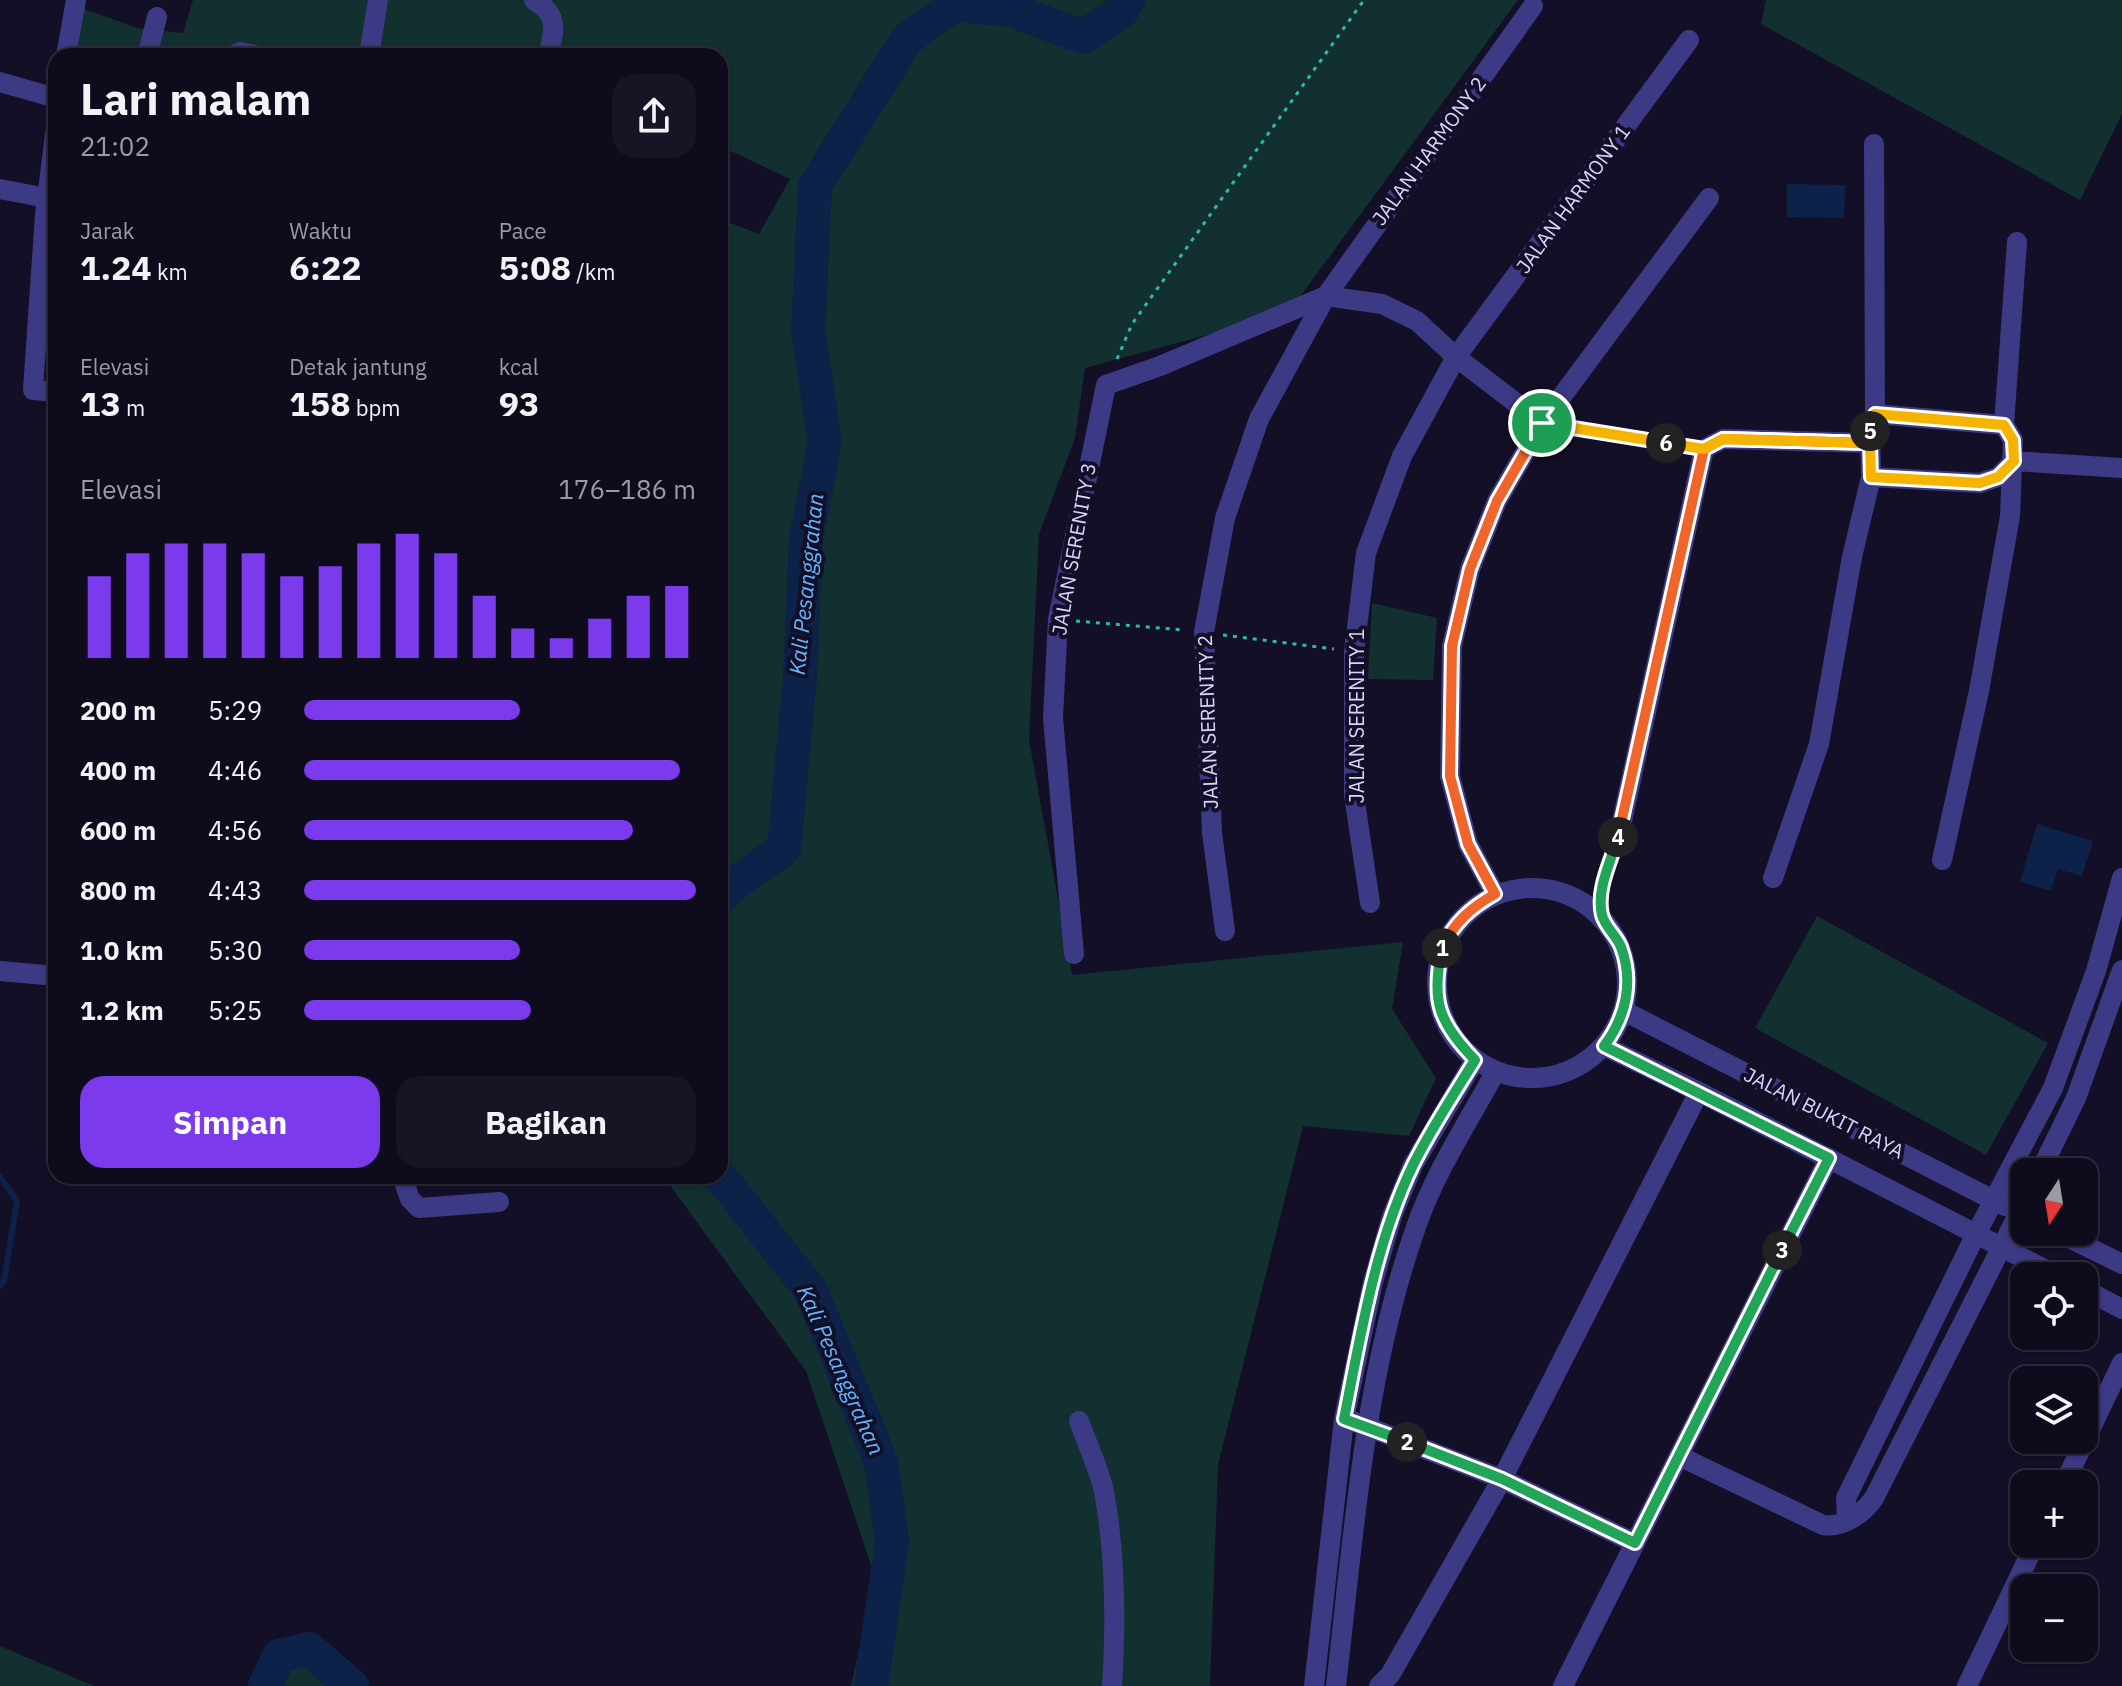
<!DOCTYPE html>
<html lang="id">
<head>
<meta charset="utf-8">
<style>
  body { margin:0; font-family:"IBM Plex Sans",sans-serif; background:#171425; color:#f1f3f6; height:100vh; display:flex; flex-direction:column; font-size:30px; white-space:nowrap }
  * { box-sizing:border-box; margin:0 }
  p { font-size:26px; color:#9b9ba3 }
  .icon { flex:none; width:44px; height:44px; fill:none; stroke:currentColor; stroke-width:2; stroke-linecap:round; stroke-linejoin:round }
  .map { position:relative; flex:1; overflow:hidden }
  .panel { position:absolute; left:48px; top:48px; width:680px; height:1136px; display:flex; flex-direction:column; background:#0e0b1c; border-radius:24px; box-shadow:0 2px 6px #0004,0 0 0 2px #2e2b3b }
  .panel>* { flex:none }
  .needle { width:52px; rotate:192deg }
  .tools { position:absolute; left:2010px; top:1158px; display:grid; gap:16px }
  .tools a { display:grid; place-items:center; width:88px; height:88px; border-radius:16px; background:#0e0b1c; box-shadow:0 2px 6px #0004,0 0 0 2px #2e2b3b; font-size:40px }
  .pin { position:absolute; display:grid; place-items:center; width:68px; height:68px; color:#fff; margin:-34px; border:4px solid #fff; border-radius:50%; box-shadow:0 2px 8px #0007 }
  .km { position:absolute; width:40px; height:40px; margin:-20px; border-radius:50%; background:#222; color:#fff; font-size:22px; line-height:40px; text-align:center }
  .round { display:grid; place-items:center; flex:none; width:84px; height:84px; border-radius:24px; background:#171425 }
  .head { display:flex; align-items:center; justify-content:space-between; height:136px; padding:0 32px }
  h1 { font-size:44px; font-weight:700; line-height:60px }
  .metrics { display:grid; grid-template-columns:repeat(3,1fr); gap:12px; height:136px; padding:8px 32px }
  .metrics div { display:grid; align-content:center }
  .metrics b { font-size:34px; font-weight:700 }
  .metrics small { font-size:22px; font-weight:400 }
  .metrics p { font-size:22px }
  .chart { height:224px; padding:16px 32px }
  .chart p { display:flex; justify-content:space-between }
  .chart svg { width:100%; height:144px; margin-top:8px; stroke:#7c3aed; stroke-width:6 }
  .action { display:flex; gap:16px; margin-top:auto; padding:16px 32px }
  .action a { flex:1; height:92px; border-radius:24px; background:#7c3aed; color:#fff; font-size:32px; font-weight:700; line-height:92px; text-align:center }
  .action a+a { background:#171425; color:#f1f3f6 }
  ul { padding:0 32px; list-style:none; font-size:26px }
  li { display:grid; grid-template-columns:128px 96px 1fr; align-items:center; height:60px }
  li i { height:20px; border-radius:10px; background:#7c3aed }
  .map>svg:first-child { display:block }
</style>
</head>
<body>
<div class="map">
<svg width="2122" height="1686" viewBox="0 0 2122 1686">
  <rect width="100%" height="100%" fill="#130f26"/>
  <!-- green -->
  <g fill="#12302f">
    <polygon points="193,0 1518,0 1288,313 1085,368 1075,438 1039,534 1029,740 1072,975 1403,942 1392,1009 1436,1078 1409,1136 1303,1126 1218,1465 1210,1686 851,1686 875,1577 806,1371 663,1176 720,1176 720,219 759,234 790,179 720,146 720,56 68,56 82,8 137,28 183,33"/>
    <polygon points="1766,0 2122,0 2122,114 2080,200 1761,24"/>
    <polygon points="1372,603 1437,618 1433,680 1368,679"/>
    <polygon points="1817,916 2048,1043 1986,1155 1755,1028"/>
    <polygon points="0,1646 94,1686 0,1686"/>
    <polygon points="294,1660 333,1686 262,1686"/>
  </g>
  <!-- water -->
  <g fill="#0c2248">
    <polygon points="1787,184 1845,185 1844,218 1787,217"/>
    <polygon points="2037,824 2093,841 2082,876 2058,869 2051,891 2020,882"/>
  </g>
  <g fill="none" stroke-linecap="round" stroke-linejoin="round">
    <!-- stream -->
    <polyline stroke="#0c2248" stroke-width="6" points="0,1177 17,1201 4,1281 0,1286"/>
    <!-- river -->
    <g stroke="#0c2248" stroke-width="34">
      <polyline points="720,897 730,887 784,849 800,677 806,539 825,441 808,332 815,186 907,39 955,5 1011,10 1083,37 1121,12 1128,0"/>
      <polyline points="720,1176 811,1291 881,1462 892,1542 871,1686"/>
      <polyline points="265,1686 279,1656 309,1649 352,1686"/>
    </g>
    <!-- path -->
    <g stroke="#2fb8b0" stroke-width="3" stroke-dasharray="4 6" stroke-linecap="butt">
      <polyline points="1117,359 1132,324 1364,0"/>
      <polyline points="1565,427 1684,446"/>
      <polyline points="1076,621 1184,630"/>
      <polyline points="1223,635 1334,649"/>
      <polyline points="1602,917 1601,892 1612,858"/>
    </g>
    <!-- minor -->
    <g stroke="#3d3a85" stroke-width="20">
      <path d="M534,0C560,15 554,31 548,56"/>
      <polyline points="66,56 76,0"/>
      <polyline points="147,56 157,17"/>
      <polyline points="232,56 241,52 258,56"/>
      <polyline points="369,56 378,0"/>
      <polyline points="0,82 56,98"/>
      <polyline points="56,127 45,215 33,390 56,392"/>
      <polyline points="1874,144 1875,414"/>
      <polyline points="0,189 47,198"/>
      <polyline points="2004,425 2017,242"/>
      <polyline points="1618,839 1704,449 1723,439 1870,443"/>
      <polyline points="1942,860 1979,691 2010,516 2013,440 2004,425 1875,414 1870,427 1871,477 1980,483 1998,477 2014,461 2122,468"/>
      <polyline points="1773,878 1819,744 1852,557 1871,477"/>
      <circle cx="1532" cy="983" r="95"/>
      <polyline points="1495,894 1468,844 1450,776 1452,646 1470,569 1497,501 1542,423 1709,198"/>
      <polyline points="1370,903 1354,795 1354,652 1366,553 1402,456 1456,357 1689,40"/>
      <polyline points="1225,931 1212,833 1204,632 1225,518 1259,419 1326,296 1533,6"/>
      <polyline points="1074,954 1053,718 1058,619 1106,385 1160,366 1326,296 1382,304 1417,321 1456,357 1542,423"/>
      <polyline points="0,971 56,976"/>
      <polyline points="1624,1011 2005,1206"/>
      <polyline points="1604,1046 1699,1092 2058,1276"/>
      <polyline points="2040,1172 2076,1098 2122,970"/>
      <polyline points="402,1176 410,1199 419,1208 499,1202"/>
      <polyline points="2057,1232 2122,1264"/>
      <polyline points="2084,1289 2122,1309"/>
      <path d="M1079,1421C1087,1444 1099,1468 1104,1492C1116,1556 1116,1622 1112,1686"/>
      <polyline points="1355,1422 1502,1479 1635,1543"/>
      <path d="M1679,1456L1823,1525C1843,1528 1863,1514 1874,1498L2024,1203"/>
      <polyline points="2064,1484 2122,1363"/>
      <polyline points="1847,1520 1846,1498 1976,1234 2053,1088 2096,971 2122,878"/>
      <polyline points="1314,1686 1344,1419 1373,1282 1392,1216 1413,1165 1475,1060"/>
      <path d="M1336,1686C1354,1532 1364,1375 1416,1227C1435,1172 1468,1122 1496,1071"/>
      <polyline points="1379,1686 1390,1675 1502,1479 1699,1092"/>
      <polyline points="1563,1686 1829,1158"/>
      <polyline points="1967,1686 2035,1544"/>
    </g>
  </g>
  <g fill="none" stroke-linecap="round" stroke-linejoin="round">
    <!-- split-1 casing -->
    <g stroke="#fff" stroke-width="16">
      <path id="split-1" d="M1442,948C1454,923 1470,908 1495,894L1468,844L1450,776L1452,646L1470,569L1497,501L1542,423"/>
    </g>
    <!-- split-2 casing -->
    <g stroke="#fff" stroke-width="16">
      <path id="split-2" d="M1407,1442L1344,1419C1361,1334 1375,1244 1413,1165C1431,1129 1454,1094 1475,1060C1438,1022 1431,1000 1442,948"/>
    </g>
    <!-- split-3 casing -->
    <g stroke="#fff" stroke-width="16">
      <polyline id="split-3" points="1407,1442 1502,1479 1635,1543 1782,1250"/>
    </g>
    <!-- split-4 casing -->
    <g stroke="#fff" stroke-width="16">
      <path id="split-4" d="M1618,837C1611,862 1596,889 1602,915C1605,927 1617,936 1621,947C1634,982 1626,1017 1604,1046L1829,1158L1782,1250"/>
    </g>
    <!-- split-5 casing -->
    <g stroke="#fff" stroke-width="16">
      <polyline id="split-5" points="1618,837 1704,449 1723,439 1870,443 1870,431"/>
    </g>
    <!-- split-6 casing -->
    <g stroke="#fff" stroke-width="16">
      <polyline id="split-6" points="1666,443 1704,449 1723,439 1870,443 1871,477 1980,483 1998,477 2014,461 2013,440 2004,425 1875,414 1870,431"/>
    </g>
    <!-- split-7 casing -->
    <g stroke="#fff" stroke-width="16">
      <polyline id="split-7" points="1542,423 1666,443"/>
    </g>
    <!-- split-1 -->
    <use href="#split-1" stroke="#f0652b" stroke-width="10"/>
    <!-- split-2 -->
    <use href="#split-2" stroke="#22a559" stroke-width="10"/>
    <!-- split-3 -->
    <use href="#split-3" stroke="#22a559" stroke-width="10"/>
    <!-- split-4 -->
    <use href="#split-4" stroke="#22a559" stroke-width="10"/>
    <!-- split-5 -->
    <use href="#split-5" stroke="#f0652b" stroke-width="10"/>
    <!-- split-6 -->
    <use href="#split-6" stroke="#f5b400" stroke-width="10"/>
    <!-- split-7 -->
    <use href="#split-7" stroke="#f5b400" stroke-width="10"/>
  </g>
  <g text-anchor="middle" stroke-width="8" stroke-linejoin="round" paint-order="stroke">
    <!-- street labels -->
    <g font-size="20" fill="#d9d4ff" stroke="#130f26">
      <text transform="translate(1429 151) rotate(-54)" y="7">JALAN HARMONY 2</text>
      <text transform="translate(1573 199) rotate(-54)" y="7">JALAN HARMONY 1</text>
      <text transform="translate(1074 549) rotate(-80)" y="7">JALAN SERENITY 3</text>
      <text transform="translate(1357 716) rotate(-90)" y="7">JALAN SERENITY 1</text>
      <text transform="translate(1208 722) rotate(-92)" y="7">JALAN SERENITY 2</text>
      <text transform="translate(1824 1113) rotate(27)" y="7">JALAN BUKIT RAYA</text>
    </g>
    <!-- water labels -->
    <g font-size="22" font-style="italic" fill="#62b6ff" stroke="#130f26">
      <text transform="translate(806 584) rotate(-84)" y="8">Kali Pesanggrahan</text>
      <text transform="translate(841 1370) rotate(66)" y="8">Kali Pesanggrahan</text>
    </g>
  </g>
</svg>
<div class="tools">
<a><svg class="needle" viewBox="-14 -14 28 28"><path d="M0-13l5 13h-10z" fill="#e53935"/><path d="M0 13l5-13h-10z" fill="#9b9ba3"/></svg></a>
<a><svg class="icon" aria-label="locate" viewBox="0 0 24 24"><circle cx="12" cy="12" r="6"/><path d="M12 2v4M12 18v4M2 12h4M18 12h4"/></svg></a>
<a><svg class="icon" aria-label="layers" viewBox="0 0 24 24"><path d="M12 4l9 5-9 5-9-5zM3 14l9 5 9-5"/></svg></a>
<a>+</a>
<a>−</a>
</div>
<div class="pin" style="left:1542px;top:423px;background:#1e9e55"><svg class="icon" aria-label="arrive" viewBox="0 0 24 24"><path d="M6 21V4h12l-3 4 3 4H6"/></svg></div>
<b class="km" style="left:1442px;top:948px">1</b>
<b class="km" style="left:1407px;top:1442px">2</b>
<b class="km" style="left:1782px;top:1250px">3</b>
<b class="km" style="left:1618px;top:837px">4</b>
<b class="km" style="left:1870px;top:431px">5</b>
<b class="km" style="left:1666px;top:443px">6</b>
<section class="panel">
<div class="head"><div><h1>Lari malam</h1><p>21:02</p></div><a class="round"><svg class="icon" aria-label="share" viewBox="0 0 24 24"><path d="M12 15V3M7 8l5-5 5 5M5 13v7h14v-7"/></svg></a></div>
<div class="metrics">
<div><p>Jarak</p><b>1.24<small> km</small></b></div>
<div><p>Waktu</p><b>6:22</b></div>
<div><p>Pace</p><b>5:08<small> /km</small></b></div>
</div>
<div class="metrics">
<div><p>Elevasi</p><b>13<small> m</small></b></div>
<div><p>Detak jantung</p><b>158<small> bpm</small></b></div>
<div><p>kcal</p><b>93</b></div>
</div>
<div class="chart"><p><span>Elevasi</span>176–186 m</p>
<svg viewBox="0 0 160 44" preserveAspectRatio="none"><path d="M5 44V19M15 44V12M25 44V9M35 44V9M45 44V12M55 44V19M65 44V16M75 44V9M85 44V6M95 44V12M105 44V25M115 44V35M125 44V38M135 44V32M145 44V25M155 44V22"/></svg>
</div>
<ul>
<li><b>200 m</b>5:29<i style="width:55%"></i></li>
<li><b>400 m</b>4:46<i style="width:96%"></i></li>
<li><b>600 m</b>4:56<i style="width:84%"></i></li>
<li><b>800 m</b>4:43<i style="width:100%"></i></li>
<li><b>1.0 km</b>5:30<i style="width:55%"></i></li>
<li><b>1.2 km</b>5:25<i style="width:58%"></i></li>
</ul>
<div class="action"><a>Simpan</a><a>Bagikan</a></div>
</section>
</div>
</body>
</html>
